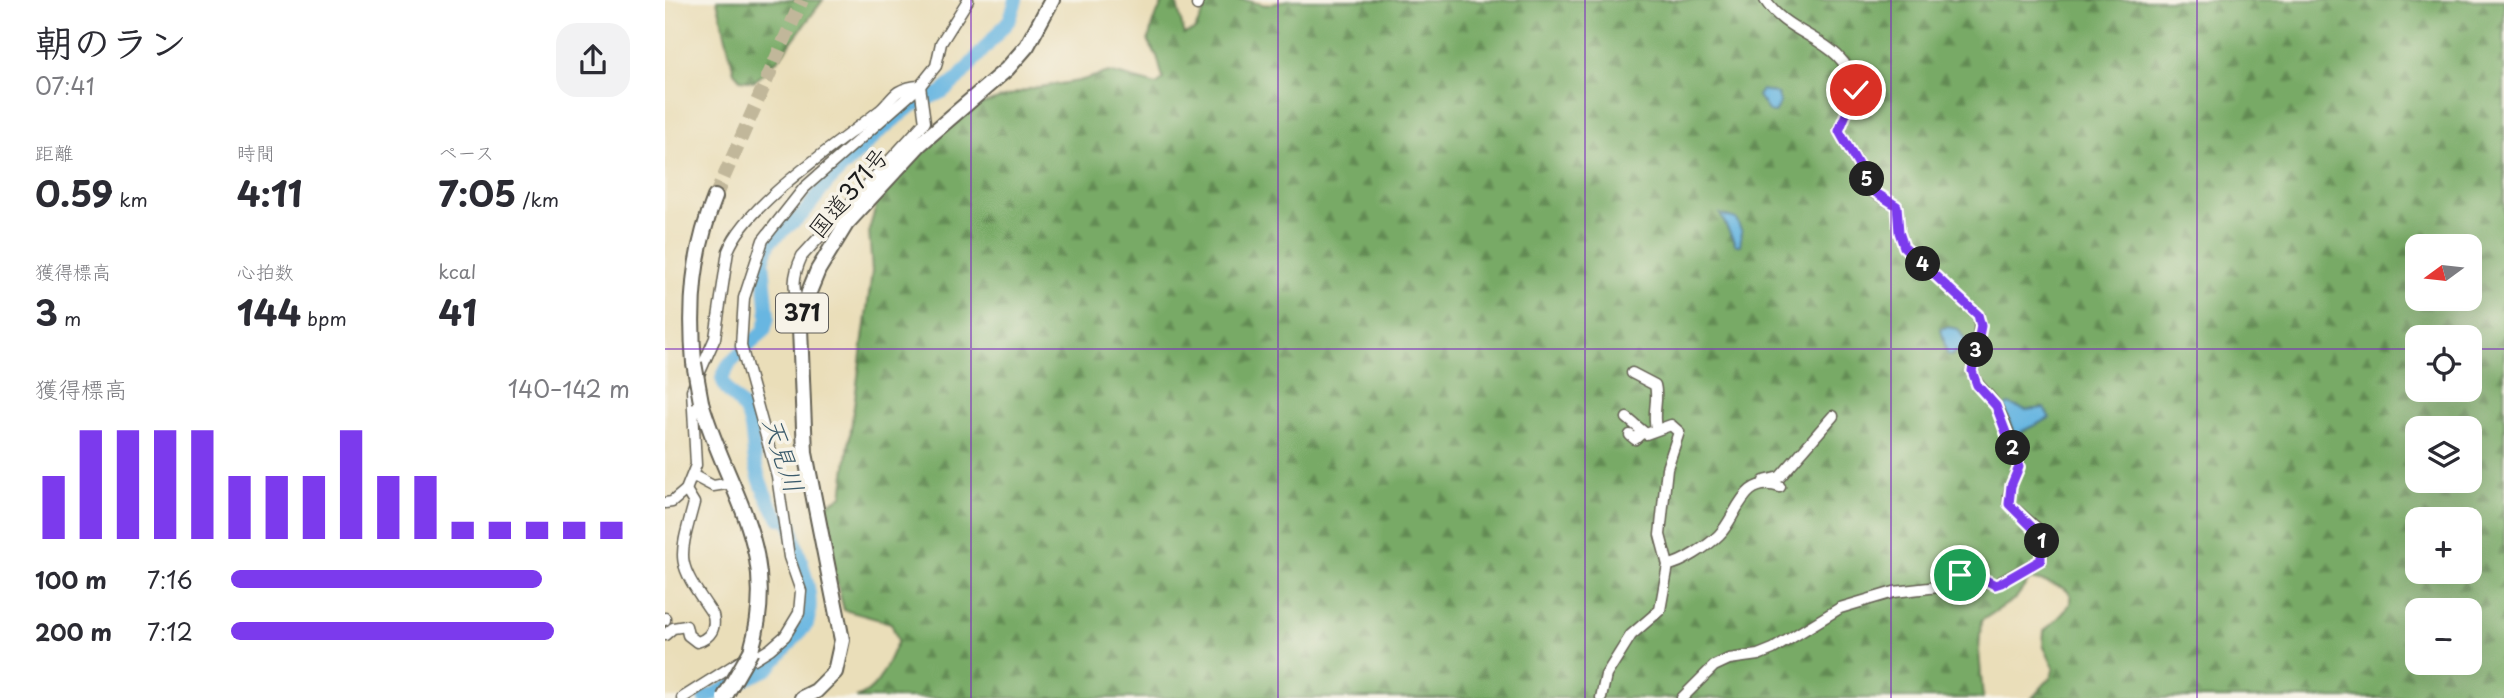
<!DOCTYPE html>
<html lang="ja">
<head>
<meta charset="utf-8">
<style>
  body { margin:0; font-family:"Playpen Sans","Klee One",sans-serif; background:#f2f2f3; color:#2b2b33; height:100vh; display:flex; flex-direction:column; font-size:26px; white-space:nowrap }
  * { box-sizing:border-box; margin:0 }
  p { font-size:23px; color:#7c7c81 }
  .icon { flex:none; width:38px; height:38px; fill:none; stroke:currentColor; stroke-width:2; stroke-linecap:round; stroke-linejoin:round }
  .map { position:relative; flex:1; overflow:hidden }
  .sheet { display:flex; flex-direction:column; background:#fff; width:665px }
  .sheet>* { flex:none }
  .needle { width:46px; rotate:255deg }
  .controls { position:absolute; left:1740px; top:234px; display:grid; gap:14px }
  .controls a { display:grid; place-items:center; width:77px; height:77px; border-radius:14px; background:#fff; box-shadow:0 7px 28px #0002; font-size:35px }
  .pin { position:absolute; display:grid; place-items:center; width:60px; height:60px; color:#fff; margin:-30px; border:4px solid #fff; border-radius:50%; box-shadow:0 2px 7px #0007 }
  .km { position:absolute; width:35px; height:35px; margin:-18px; border-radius:50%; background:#222; color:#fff; font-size:19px; line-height:35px; text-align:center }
  .round { display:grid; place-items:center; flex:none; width:74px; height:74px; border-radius:21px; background:#f2f2f3 }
  .headline { display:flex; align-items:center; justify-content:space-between; height:119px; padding:0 35px }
  h1 { font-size:38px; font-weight:700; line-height:52px }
  .figures { display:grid; grid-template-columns:repeat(3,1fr); gap:10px; height:119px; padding:7px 35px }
  .figures div { display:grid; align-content:center }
  .figures b { font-size:35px; font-weight:700 }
  .figures small { font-size:19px; font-weight:400 }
  .figures p { font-size:19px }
  .chart { height:196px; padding:14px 35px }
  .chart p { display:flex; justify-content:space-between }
  .chart svg { width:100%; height:126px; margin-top:7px; stroke:#7c3aed; stroke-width:6 }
  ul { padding:0 35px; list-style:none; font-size:23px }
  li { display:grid; grid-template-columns:112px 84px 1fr; align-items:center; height:52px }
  li i { height:18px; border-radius:9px; background:#7c3aed }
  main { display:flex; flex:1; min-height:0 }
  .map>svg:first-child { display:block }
</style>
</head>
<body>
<main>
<section class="sheet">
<div class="headline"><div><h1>朝のラン</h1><p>07:41</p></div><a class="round"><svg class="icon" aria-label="share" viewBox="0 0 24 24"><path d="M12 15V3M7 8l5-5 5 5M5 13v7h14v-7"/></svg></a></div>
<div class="figures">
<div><p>距離</p><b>0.59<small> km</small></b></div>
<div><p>時間</p><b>4:11</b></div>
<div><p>ペース</p><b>7:05<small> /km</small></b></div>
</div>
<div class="figures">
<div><p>獲得標高</p><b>3<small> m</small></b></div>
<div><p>心拍数</p><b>144<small> bpm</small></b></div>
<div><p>kcal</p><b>41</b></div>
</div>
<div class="chart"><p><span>獲得標高</span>140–142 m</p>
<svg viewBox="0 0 160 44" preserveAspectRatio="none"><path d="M5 44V22M15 44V6M25 44V6M35 44V6M45 44V6M55 44V22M65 44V22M75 44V22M85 44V6M95 44V22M105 44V22M115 44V38M125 44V38M135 44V38M145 44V38M155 44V38"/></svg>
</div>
<ul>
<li><b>100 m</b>7:16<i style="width:78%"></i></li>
<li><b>200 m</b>7:12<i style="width:81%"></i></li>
</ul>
</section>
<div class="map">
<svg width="1839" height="698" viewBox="0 0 1839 698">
  <defs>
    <pattern id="forest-firs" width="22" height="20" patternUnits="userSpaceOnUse" patternTransform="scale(1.75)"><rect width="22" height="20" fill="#78aa66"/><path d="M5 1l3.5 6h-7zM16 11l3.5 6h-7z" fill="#628a53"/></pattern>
  </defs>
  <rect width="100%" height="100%" fill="#f7f3e8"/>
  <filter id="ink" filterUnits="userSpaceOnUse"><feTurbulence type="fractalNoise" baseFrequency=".0143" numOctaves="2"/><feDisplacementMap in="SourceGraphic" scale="14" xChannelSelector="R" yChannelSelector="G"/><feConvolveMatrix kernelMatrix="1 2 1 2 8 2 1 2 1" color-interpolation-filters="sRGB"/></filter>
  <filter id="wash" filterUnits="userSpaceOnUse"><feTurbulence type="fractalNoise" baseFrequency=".00686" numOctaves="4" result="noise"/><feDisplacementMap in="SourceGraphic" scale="28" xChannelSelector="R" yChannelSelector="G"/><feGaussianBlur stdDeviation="1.57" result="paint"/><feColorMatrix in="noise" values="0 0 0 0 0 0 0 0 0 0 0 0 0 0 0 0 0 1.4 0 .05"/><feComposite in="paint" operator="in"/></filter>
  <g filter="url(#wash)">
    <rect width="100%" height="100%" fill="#eadeb9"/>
    <!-- forest -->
    <g fill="url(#forest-firs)" stroke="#4a6341" stroke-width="2" fill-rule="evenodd">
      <polygon points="52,0 158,0 115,57 89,82 76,80 69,72"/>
      <path d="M511,0L519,34L530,30L544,0H579L601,5L624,0H1839V698H1367L1385,678L1389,668L1378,645L1379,631C1417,598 1418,589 1365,579L1351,598L1316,621L1314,651L1318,698H191C216,689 221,663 233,641L226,623L179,610L153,509L177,496L207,272L204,230L214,196L275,133L311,106L368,88L414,81L444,72L492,85L498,79L492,56L483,42L488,21L499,1ZM1752,247H1804V299H1752ZM1752,338H1804V390H1752ZM1752,429H1804V481H1752ZM1752,520H1804V572H1752ZM1752,611H1804V663H1752Z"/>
    </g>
    <!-- water -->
    <g fill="#67b6e1" stroke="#42697e" stroke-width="2">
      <polygon points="1097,90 1113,94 1115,103 1109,113 1104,112 1093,96"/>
      <polygon points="1055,214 1071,219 1077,232 1075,245 1071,245"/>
      <polygon points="1282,327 1293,329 1300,340 1299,346 1286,356 1282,354 1276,329"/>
      <polygon points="1343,404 1361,410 1379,408 1385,418 1349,435 1339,407"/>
    </g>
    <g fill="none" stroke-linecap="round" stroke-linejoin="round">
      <!-- river -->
      <path stroke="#67b6e1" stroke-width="14" d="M40,698L103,669L142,624C152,592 132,558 127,527L123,520L114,518C102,501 94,482 90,462C87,445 89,424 79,409C71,397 60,393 57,378L64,364L99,331L103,317L98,261L105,241L138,214L163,182L215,131L245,107L277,92L293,79L345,19L351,0"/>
    </g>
  </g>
  <g filter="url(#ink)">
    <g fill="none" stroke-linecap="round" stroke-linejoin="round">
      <!-- highway-tunnel -->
      <polyline stroke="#c1b79a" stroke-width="14" stroke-dasharray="14 7" stroke-linecap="butt" points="50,197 137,0"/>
      <!-- minor casing -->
      <g stroke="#646053" stroke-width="13">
        <g id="minor">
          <polyline points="532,5 533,0"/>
          <path d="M137,310C126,292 128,275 137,256L260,122L255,86"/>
          <path d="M967,373L990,385C994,400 987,412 991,428"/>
          <polyline points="965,435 970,439 978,432"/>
          <polyline points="29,476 48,486 67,483"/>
          <polyline points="1099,481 1115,477 1168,416"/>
          <path d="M0,503L7,502L21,490L31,465L27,390L50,338L63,251C82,203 173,144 214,111C221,106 226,97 233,92C240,88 247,86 254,86"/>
          <path d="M1003,565C1016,564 1044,545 1054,535C1073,516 1077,474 1115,487"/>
          <polyline points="0,618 0,620"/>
          <path d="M0,635L8,628L21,626L23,635L32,642C46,638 51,628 48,615C12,561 12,565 29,503L21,490"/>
          <polyline points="17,698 74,662 89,659 105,649 120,636 134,613 136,591 124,557 112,476 76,346 79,298 98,240 139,188 255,86 271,66 276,43 303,0"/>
          <polyline points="936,698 941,675 966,635 995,610 1003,565 995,535 1002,468 1014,432 1006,425 981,434 962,418"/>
          <path d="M1017,698L1049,666L1064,659L1093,655L1108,649L1175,608L1229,592L1273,587L1300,574L1330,585L1376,560L1378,547L1374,530L1344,504C1341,485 1358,473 1351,453C1345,437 1337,412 1326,399C1319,389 1311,386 1308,373C1304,353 1319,335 1313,315L1239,247L1234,232L1232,206L1208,192L1174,131L1191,91C1180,36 1126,40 1100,0"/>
        </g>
      </g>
      <!-- highway casing -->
      <g stroke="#646053" stroke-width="18">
        <g id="highway">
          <path d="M29,363C24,304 28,252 50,197"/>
          <path d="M36,402C63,494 116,548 86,651"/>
          <polyline points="137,698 151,691 170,672 177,640 140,453 135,328 144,292 153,270 181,224 255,144 342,69 362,46 387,0"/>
        </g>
      </g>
      <!-- minor -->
      <use href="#minor" stroke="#fff" stroke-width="10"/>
      <!-- highway -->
      <use href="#highway" stroke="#fff" stroke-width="14"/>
      <!-- highway-bridge casing -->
      <g stroke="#646053" stroke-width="18" stroke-linecap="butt">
        <g id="highway-bridge">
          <polyline points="29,363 36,402"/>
          <polyline points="59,698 86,651"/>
        </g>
      </g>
      <!-- highway-bridge -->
      <use href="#highway-bridge" stroke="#fff" stroke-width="14"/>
    </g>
  </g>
  <g fill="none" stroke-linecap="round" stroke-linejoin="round" filter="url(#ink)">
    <!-- route casing -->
    <g stroke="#fff" stroke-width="14">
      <polyline id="route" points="1191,90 1174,131 1208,191 1232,206 1234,232 1239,247 1313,315 1316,326 1307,371 1312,385 1331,406 1354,467 1346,486 1344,504 1376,536 1376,560 1336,583 1330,585 1315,577 1295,575"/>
    </g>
    <!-- route -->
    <use href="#route" stroke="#7c3aed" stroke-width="9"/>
  </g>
  <!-- grid -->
  <path fill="none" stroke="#7b2cbf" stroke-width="2" stroke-opacity="0.55" d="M306,0V698M613,0V698M920,0V698M1226,0V698M1532,0V698M0,349H1752M1804,349H1839"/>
  <g text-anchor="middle" stroke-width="7" stroke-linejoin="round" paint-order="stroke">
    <!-- shield labels -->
    <rect fill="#f7f3e8" stroke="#5e5c59" stroke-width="2" x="111" y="293.5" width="52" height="39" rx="5"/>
    <g font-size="23" font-weight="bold" fill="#1c1c1c">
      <text x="137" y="321">371</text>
    </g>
    <!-- street labels -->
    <g font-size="24" fill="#1c1c1c" stroke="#f7f3e8">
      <text transform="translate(184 193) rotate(-50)" y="8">国道371号</text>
    </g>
    <!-- water labels -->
    <g font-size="26" font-style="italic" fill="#3a5a6b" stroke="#f7f3e8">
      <text transform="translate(118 455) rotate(72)" y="9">天見川</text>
    </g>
  </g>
</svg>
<div class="controls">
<a><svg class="needle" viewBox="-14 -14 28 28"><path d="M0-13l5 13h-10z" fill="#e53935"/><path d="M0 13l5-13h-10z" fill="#7c7c81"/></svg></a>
<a><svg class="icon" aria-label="locate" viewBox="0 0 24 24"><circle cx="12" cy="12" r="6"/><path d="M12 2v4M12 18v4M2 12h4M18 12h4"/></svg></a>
<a><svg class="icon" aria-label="layers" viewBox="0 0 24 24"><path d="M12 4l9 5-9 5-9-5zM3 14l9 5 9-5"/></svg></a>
<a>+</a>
<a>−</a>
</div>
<div class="pin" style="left:1295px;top:575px;background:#1e9e55"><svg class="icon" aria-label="arrive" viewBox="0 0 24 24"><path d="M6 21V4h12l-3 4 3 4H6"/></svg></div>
<div class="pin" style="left:1191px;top:90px;background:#d93025"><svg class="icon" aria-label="check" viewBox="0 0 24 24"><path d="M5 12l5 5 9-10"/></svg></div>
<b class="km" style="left:1377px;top:541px">1</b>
<b class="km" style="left:1348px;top:448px">2</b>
<b class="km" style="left:1311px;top:350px">3</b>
<b class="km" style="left:1258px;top:264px">4</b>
<b class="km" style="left:1202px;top:179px">5</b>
</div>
</main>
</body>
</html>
